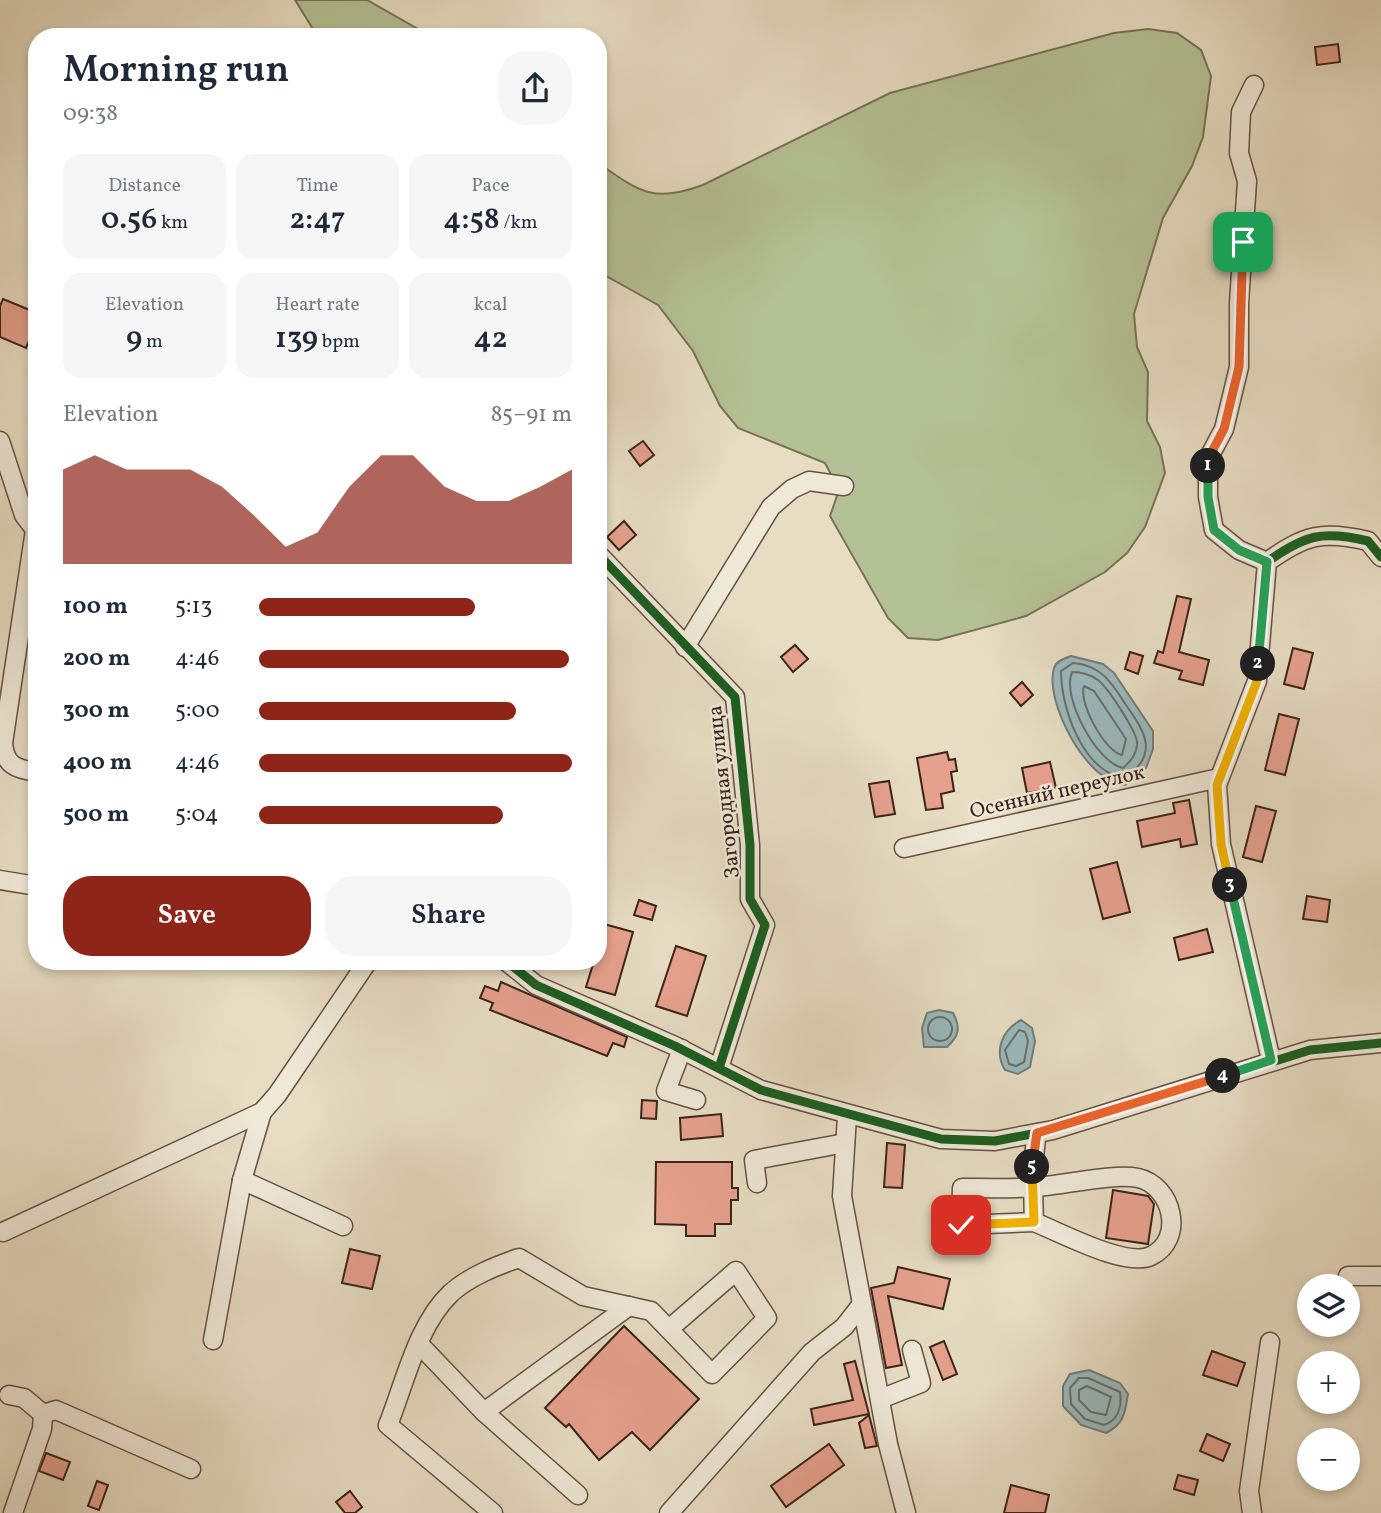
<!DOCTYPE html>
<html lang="en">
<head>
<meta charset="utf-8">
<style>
  body { margin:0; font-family:Vollkorn,serif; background:#f6f6f7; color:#1f2937; height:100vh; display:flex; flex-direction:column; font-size:26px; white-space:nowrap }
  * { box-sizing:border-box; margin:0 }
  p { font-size:23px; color:#747a83 }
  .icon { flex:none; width:38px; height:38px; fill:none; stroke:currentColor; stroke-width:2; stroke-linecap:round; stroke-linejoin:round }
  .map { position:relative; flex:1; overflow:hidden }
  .side { position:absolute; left:28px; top:28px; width:579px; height:942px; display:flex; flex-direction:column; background:#fff; border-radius:28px; box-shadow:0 4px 10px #0003 }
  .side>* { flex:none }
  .buttons { position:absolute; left:1297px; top:1274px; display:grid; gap:14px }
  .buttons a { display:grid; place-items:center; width:63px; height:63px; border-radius:50%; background:#fff; box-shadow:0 4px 10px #0003; font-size:35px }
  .pin { position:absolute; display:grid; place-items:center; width:60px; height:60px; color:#fff; margin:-30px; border-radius:14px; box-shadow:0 4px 10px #0006 }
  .km { position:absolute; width:35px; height:35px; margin:-18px; border-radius:50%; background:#222; color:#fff; font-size:19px; line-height:35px; text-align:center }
  .round { display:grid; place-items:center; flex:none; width:74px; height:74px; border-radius:28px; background:#f6f6f7 }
  .summary { display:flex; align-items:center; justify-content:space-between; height:119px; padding:0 35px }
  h1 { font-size:38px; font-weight:600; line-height:52px }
  .stats { display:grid; grid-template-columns:repeat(3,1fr); gap:10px; height:119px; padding:7px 35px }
  .stats div { display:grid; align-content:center; border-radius:18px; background:#f6f6f7; text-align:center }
  .stats b { font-size:30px; font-weight:600 }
  .stats small { font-size:19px; font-weight:400 }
  .stats p { font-size:19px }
  .chart { height:196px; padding:14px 35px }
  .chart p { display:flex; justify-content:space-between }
  .chart svg { width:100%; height:126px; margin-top:7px; fill:#8f2418; opacity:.7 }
  .cta { display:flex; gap:14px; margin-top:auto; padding:14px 35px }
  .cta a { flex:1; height:80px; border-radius:28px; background:#8f2418; color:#fff; font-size:28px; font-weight:600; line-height:80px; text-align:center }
  .cta a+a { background:#f6f6f7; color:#1f2937 }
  ul { padding:0 35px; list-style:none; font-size:23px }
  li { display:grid; grid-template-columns:112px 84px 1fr; align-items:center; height:52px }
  li i { height:18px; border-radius:9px; background:#8f2418 }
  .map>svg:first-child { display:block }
</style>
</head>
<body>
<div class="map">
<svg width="1381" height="1513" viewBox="0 0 1381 1513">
  <rect width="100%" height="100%" fill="#e7ddc3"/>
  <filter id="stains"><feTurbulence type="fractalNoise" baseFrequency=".00286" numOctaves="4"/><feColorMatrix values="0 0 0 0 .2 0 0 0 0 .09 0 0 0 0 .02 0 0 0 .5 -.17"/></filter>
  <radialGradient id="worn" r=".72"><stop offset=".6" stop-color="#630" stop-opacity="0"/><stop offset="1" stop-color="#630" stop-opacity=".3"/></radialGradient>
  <!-- green -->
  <g fill="#b4c194" stroke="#787256" stroke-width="2">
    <polygon points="295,0 367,0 432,37 318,37"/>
    <path d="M1148,29L1177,33L1201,50L1211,76L1203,137L1192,166L1163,218L1134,314L1137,347L1148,372L1147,421L1160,447L1165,473L1145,527L1127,553L1105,572L1026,616L938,640L908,638L888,618L830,516L839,490L825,463L738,428L720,406L693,351L658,305L599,272L598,163C640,192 652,203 703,185L890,93L1114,33Z"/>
  </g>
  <!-- water -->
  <g fill="#9ababd" stroke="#747d7b" stroke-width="2">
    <path d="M1071,656L1103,664L1114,673L1153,731V749L1146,768L1125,785C1087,783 1044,702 1054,668C1056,661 1065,658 1071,656Z"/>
    <path d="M939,1010L953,1013C961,1028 959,1036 947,1047H924L922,1028L927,1013Z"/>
    <path d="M1021,1020L1032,1028L1035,1041L1030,1067L1018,1074L1005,1070C994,1052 1001,1031 1021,1020Z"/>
    <path d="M1089,1370L1120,1383L1128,1394C1125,1413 1124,1424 1106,1433L1081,1425L1063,1406V1386L1070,1374Z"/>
  </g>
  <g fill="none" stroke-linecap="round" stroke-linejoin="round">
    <!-- shore -->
    <g stroke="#6b6e6b" stroke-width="2">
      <path d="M1073,663C1101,665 1112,683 1126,705C1145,732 1160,755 1124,778C1082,771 1061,707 1061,671Z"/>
      <path d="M1072,672C1081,672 1091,675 1098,680C1108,688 1139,734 1137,745C1136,755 1131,761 1123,768C1097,763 1061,697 1072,672Z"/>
      <path d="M1084,686L1094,691L1126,739L1122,755C1105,752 1078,702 1084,686Z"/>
      <circle cx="940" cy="1029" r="12"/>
      <polygon points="1019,1030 1025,1032 1028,1041 1024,1062 1016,1066 1009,1064 1005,1050"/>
      <path d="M1079,1378H1088L1120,1392C1122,1407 1118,1420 1104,1425L1085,1419L1071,1404L1070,1388Z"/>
      <polygon points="1087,1386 1111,1397 1106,1415 1091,1412 1079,1400 1079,1390"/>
    </g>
  </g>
  <!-- building -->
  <g fill="#e6a18d" stroke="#3c2219" stroke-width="2">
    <polygon points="1338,44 1340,62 1317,65 1315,47"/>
    <polygon points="3,299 37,313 37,323 26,348 0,337 0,306"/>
    <polygon points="643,441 654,455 640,466 629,451"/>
    <polygon points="624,521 636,535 619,550 607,537"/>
    <polygon points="1177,596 1191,599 1179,652 1209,660 1203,685 1179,679 1182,671 1154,663 1158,651 1163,653"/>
    <polygon points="795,645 808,659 793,672 781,657"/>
    <polygon points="1293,648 1313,653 1304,689 1284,684"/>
    <polygon points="1130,652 1143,656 1138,674 1125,669"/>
    <polygon points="1022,682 1033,695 1021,706 1010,693"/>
    <polygon points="1279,714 1299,719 1285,775 1265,770"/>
    <polygon points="947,752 949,760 955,759 957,771 951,772 954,791 941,794 943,808 926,810 917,758"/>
    <polygon points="1050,762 1056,788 1027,793 1022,768"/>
    <polygon points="889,781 895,814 875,817 869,784"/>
    <polygon points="1189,800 1197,844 1181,847 1180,839 1142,847 1137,821 1175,813 1173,803"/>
    <polygon points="1256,806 1276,811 1262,862 1243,857"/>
    <polygon points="1117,862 1130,912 1103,919 1090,869"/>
    <polygon points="1307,896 1330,900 1327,922 1303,919"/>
    <polygon points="639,900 656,906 652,920 634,915"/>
    <polygon points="604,924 633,932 615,995 586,987 594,961 598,961 598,943"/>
    <polygon points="1207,929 1213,952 1179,960 1174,938"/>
    <polygon points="676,946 706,956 687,1016 656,1006"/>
    <polygon points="501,982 627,1037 624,1047 613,1043 607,1056 490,1010 493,1003 480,998 485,986 498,991"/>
    <polygon points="642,1100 657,1101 656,1119 641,1118"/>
    <polygon points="721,1114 723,1136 681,1140 680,1118"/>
    <polygon points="887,1143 905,1145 902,1188 884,1187"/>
    <polygon points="656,1162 732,1162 732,1188 738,1188 738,1200 731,1200 731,1224 715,1224 715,1236 686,1236 686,1225 655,1224"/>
    <polygon points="1113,1190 1148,1196 1154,1204 1148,1244 1106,1238"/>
    <polygon points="350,1249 380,1256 372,1289 342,1283"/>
    <polygon points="898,1267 950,1279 943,1309 888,1296 902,1365 886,1368 871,1288 894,1283"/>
    <polygon points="624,1326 699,1399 650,1450 632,1432 599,1460 569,1424 566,1427 545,1408"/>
    <polygon points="944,1341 957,1374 943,1380 930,1347"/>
    <polygon points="1212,1351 1245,1363 1237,1386 1203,1375"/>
    <polygon points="855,1361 869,1414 814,1425 811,1409 853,1400 844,1364"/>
    <polygon points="869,1415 877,1446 865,1448 859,1423"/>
    <polygon points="1207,1434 1230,1444 1223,1461 1200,1451"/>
    <polygon points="829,1444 844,1465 786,1507 771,1486"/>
    <polygon points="46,1453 70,1462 63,1480 39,1471"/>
    <polygon points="1178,1475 1198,1480 1194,1495 1174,1489"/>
    <polygon points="97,1481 108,1485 99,1510 88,1506"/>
    <polygon points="1011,1485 1049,1495 1045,1513 1004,1513"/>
    <polygon points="350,1491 362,1507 355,1513 345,1513 336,1502"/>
  </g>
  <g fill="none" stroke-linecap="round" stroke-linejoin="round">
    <!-- minor casing -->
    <g stroke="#675144" stroke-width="21">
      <g id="minor">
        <polyline points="1254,85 1241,112 1239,153 1247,181 1239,303 1239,367 1224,429 1208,459 1208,497 1214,530 1239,550 1267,562"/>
        <polyline points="0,441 24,515 37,532"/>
        <path d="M35,530L3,743C5,765 15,769 37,772"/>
        <polyline points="598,554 735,697 750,845 750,899 765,925 719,1068"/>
        <polyline points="685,647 771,507 792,489 809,481 844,486"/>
        <polyline points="904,848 1219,778"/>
        <polyline points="0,880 37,886"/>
        <polyline points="506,961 536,985 675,1046 761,1090 941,1139 995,1141 1053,1130 1310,1050 1381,1043"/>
        <polyline points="682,1049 666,1091 696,1100"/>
        <path d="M1271,1060L1221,844L1217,785L1257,681L1267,562C1305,535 1322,530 1368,541L1381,557"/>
        <polyline points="847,1116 842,1196 888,1444 906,1513"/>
        <polyline points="242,1180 343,1226"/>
        <polyline points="757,1183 754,1160 845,1143"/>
        <path d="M1034,1222L961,1225L962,1188C986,1188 1012,1189 1037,1187C1064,1185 1114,1173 1138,1178C1172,1185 1186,1239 1151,1256C1126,1268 1060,1232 1034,1222C1033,1191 1032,1163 1037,1133"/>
        <polyline points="3,1232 262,1112"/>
        <polyline points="1348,1276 1381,1276"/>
        <polyline points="213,1340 242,1180 262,1112 277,1095 368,961"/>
        <polyline points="420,1345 484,1412 578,1495"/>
        <polyline points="9,1395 24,1398 43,1414"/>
        <polyline points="880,1399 921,1383 912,1350"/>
        <polyline points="484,1412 629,1306"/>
        <polyline points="13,1513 42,1429 43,1414 56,1410 191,1469"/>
        <path d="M493,1513L388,1425C405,1383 417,1325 451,1293C470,1276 496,1266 519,1258L583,1296L651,1311L712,1374L767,1318L736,1271L669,1329"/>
        <polyline points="669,1513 812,1352 844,1327 862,1304"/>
        <polyline points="1252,1513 1249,1491 1270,1342"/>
      </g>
    </g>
    <!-- minor -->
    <use href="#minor" stroke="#efe9d8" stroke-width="18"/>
    <!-- cycleway casing -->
    <g stroke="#efe9d8" stroke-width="13">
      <g id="cycleway">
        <polyline points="598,554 735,697 750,845 750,899 765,925 719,1068"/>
        <polyline points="506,961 536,985 675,1046 761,1090 941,1139 995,1141 1053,1130 1310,1050 1381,1043"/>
        <path d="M1271,1060L1221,844L1217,785L1257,681L1267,562C1305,535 1322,530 1368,541L1381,557"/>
      </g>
    </g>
    <!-- cycleway -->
    <use href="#cycleway" stroke="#1b5e20" stroke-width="9"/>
  </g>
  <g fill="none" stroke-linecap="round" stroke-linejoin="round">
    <!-- split-1 casing -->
    <g stroke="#fff" stroke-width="14">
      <polyline id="split-1" points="1208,466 1208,459 1224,429 1239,367 1243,242"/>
    </g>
    <!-- split-2 casing -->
    <g stroke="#fff" stroke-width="14">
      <polyline id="split-2" points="1208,466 1208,497 1214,530 1239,550 1267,562 1258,664"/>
    </g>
    <!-- split-3 casing -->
    <g stroke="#fff" stroke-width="14">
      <polyline id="split-3" points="1230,885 1221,844 1217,785 1257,681 1258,664"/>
    </g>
    <!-- split-4 casing -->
    <g stroke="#fff" stroke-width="14">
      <polyline id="split-4" points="1223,1076 1271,1060 1230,885"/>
    </g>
    <!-- split-5 casing -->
    <g stroke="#fff" stroke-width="14">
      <polyline id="split-5" points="1032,1167 1037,1133 1223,1076"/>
    </g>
    <!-- split-6 casing -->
    <g stroke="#fff" stroke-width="14">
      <polyline id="split-6" points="961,1225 1034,1222 1032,1167"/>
    </g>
    <!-- split-1 -->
    <use href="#split-1" stroke="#f0652b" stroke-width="9"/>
    <!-- split-2 -->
    <use href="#split-2" stroke="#22a559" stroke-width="9"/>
    <!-- split-3 -->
    <use href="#split-3" stroke="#f5b400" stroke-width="9"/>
    <!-- split-4 -->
    <use href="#split-4" stroke="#22a559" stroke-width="9"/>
    <!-- split-5 -->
    <use href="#split-5" stroke="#f0652b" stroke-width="9"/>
    <!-- split-6 -->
    <use href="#split-6" stroke="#f5b400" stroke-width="9"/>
  </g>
  <g text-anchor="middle" stroke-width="5" stroke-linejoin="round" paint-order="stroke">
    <!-- street labels -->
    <g font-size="21" fill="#3c2219" stroke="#efe9d8">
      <text transform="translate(1057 791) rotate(-13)" y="7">Осенний переулок</text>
      <text transform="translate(723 792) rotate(-96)" y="7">Загородная улица</text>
    </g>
  </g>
  <rect width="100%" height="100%" filter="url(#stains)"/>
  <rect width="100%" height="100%" fill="url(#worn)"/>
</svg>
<div class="buttons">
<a><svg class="icon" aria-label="layers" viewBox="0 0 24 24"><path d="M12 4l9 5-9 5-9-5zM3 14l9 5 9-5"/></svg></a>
<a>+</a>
<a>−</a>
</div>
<div class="pin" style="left:1243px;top:242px;background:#1e9e55"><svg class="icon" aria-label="arrive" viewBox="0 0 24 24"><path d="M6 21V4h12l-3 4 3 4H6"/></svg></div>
<div class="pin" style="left:961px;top:1225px;background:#d93025"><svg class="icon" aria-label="check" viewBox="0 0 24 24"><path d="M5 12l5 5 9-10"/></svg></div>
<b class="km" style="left:1208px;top:466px">1</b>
<b class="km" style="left:1258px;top:664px">2</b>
<b class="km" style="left:1230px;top:885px">3</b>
<b class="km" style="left:1223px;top:1076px">4</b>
<b class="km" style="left:1032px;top:1167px">5</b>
<section class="side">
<div class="summary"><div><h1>Morning run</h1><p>09:38</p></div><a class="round"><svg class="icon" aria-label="share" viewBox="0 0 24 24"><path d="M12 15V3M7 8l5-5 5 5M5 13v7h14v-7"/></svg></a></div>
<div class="stats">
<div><p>Distance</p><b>0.56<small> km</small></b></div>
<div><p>Time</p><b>2:47</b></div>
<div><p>Pace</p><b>4:58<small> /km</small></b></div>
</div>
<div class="stats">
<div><p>Elevation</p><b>9<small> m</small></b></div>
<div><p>Heart rate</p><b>139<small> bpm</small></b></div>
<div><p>kcal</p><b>42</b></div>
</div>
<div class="chart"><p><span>Elevation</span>85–91 m</p>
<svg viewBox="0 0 160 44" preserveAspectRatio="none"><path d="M0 44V11L10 6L20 11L30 11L40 11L50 17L60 27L70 38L80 33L90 17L100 6L110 6L120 17L130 22L140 22L150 17L160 11V44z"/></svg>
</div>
<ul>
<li><b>100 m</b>5:13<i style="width:69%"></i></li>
<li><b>200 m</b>4:46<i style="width:99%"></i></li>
<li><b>300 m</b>5:00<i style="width:82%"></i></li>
<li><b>400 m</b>4:46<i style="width:100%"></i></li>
<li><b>500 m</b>5:04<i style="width:78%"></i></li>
</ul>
<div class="cta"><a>Save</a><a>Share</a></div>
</section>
</div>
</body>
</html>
